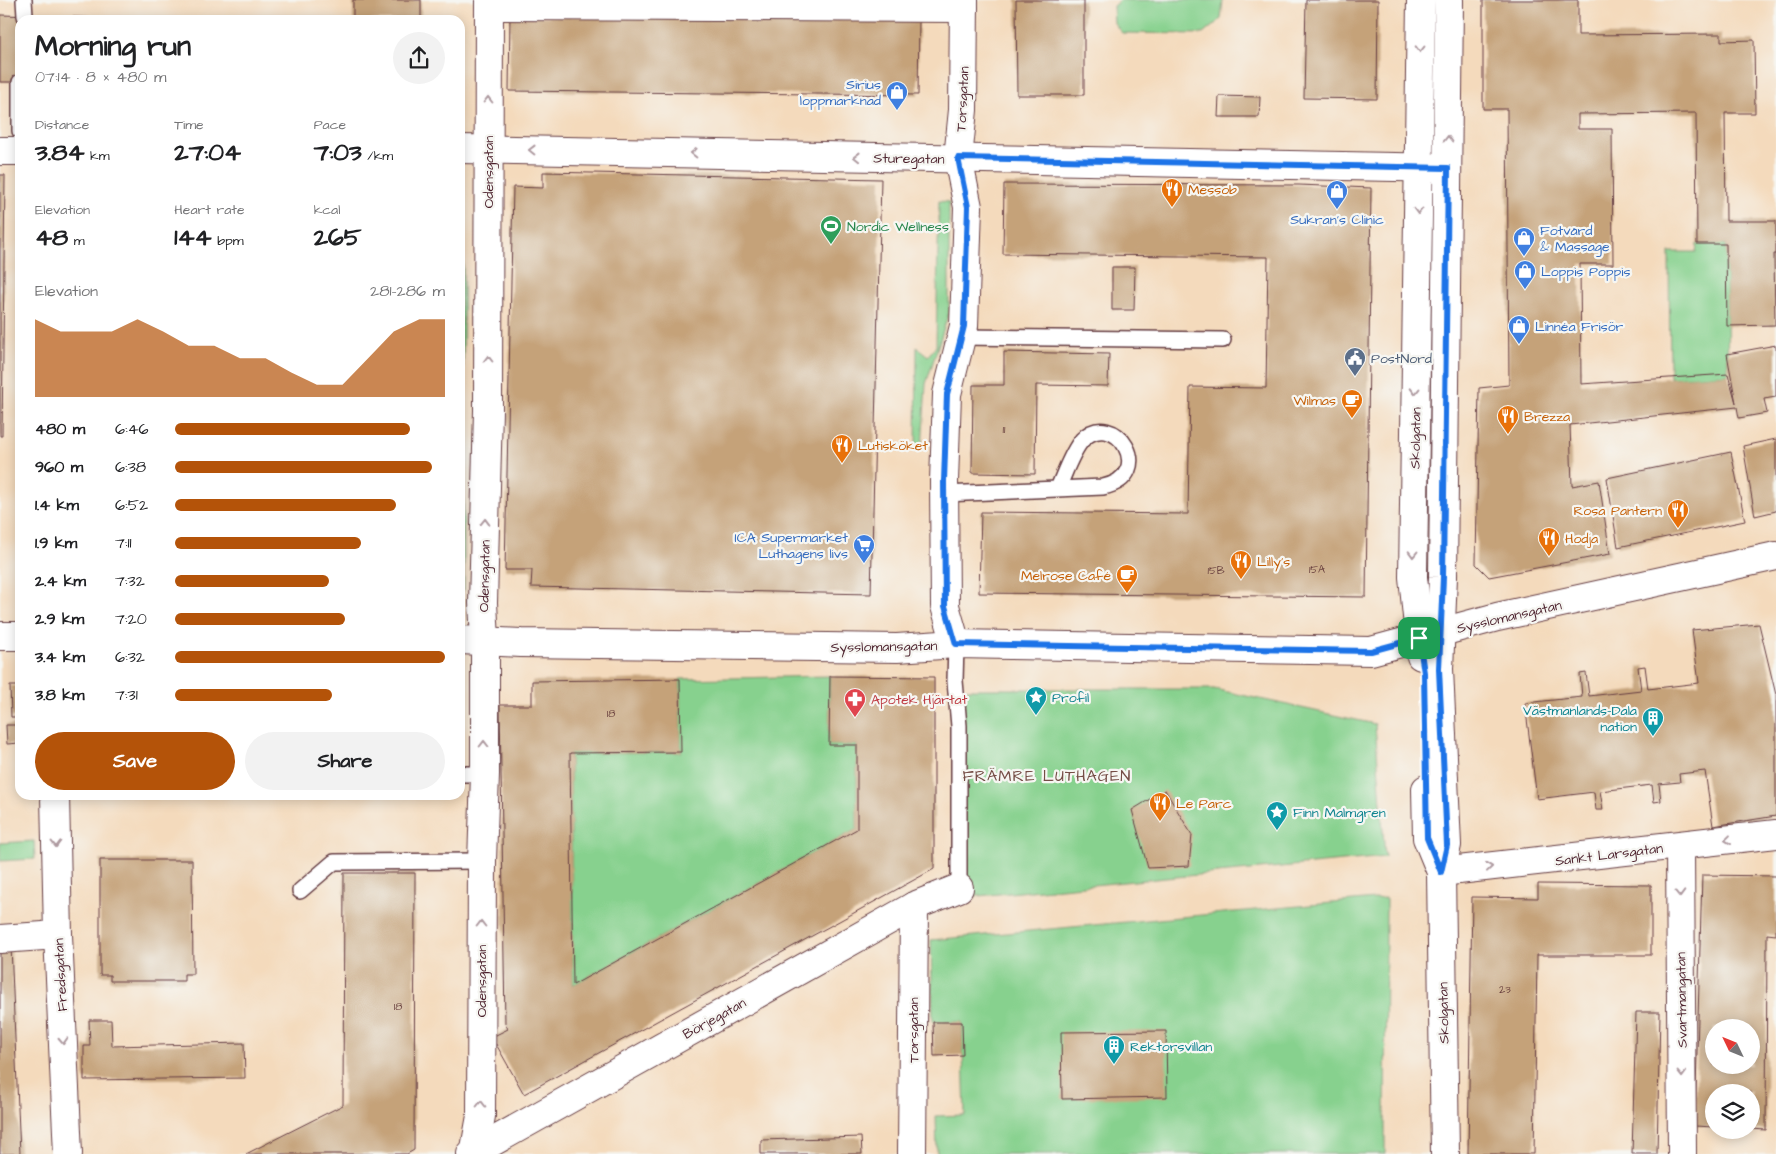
<!DOCTYPE html>
<html lang="en">
<head>
<meta charset="utf-8">
<style>
  body { margin:0; font-family:"Architects Daughter",sans-serif; background:#f2f2f2; color:#202124; height:100vh; display:flex; flex-direction:column; font-size:19px; white-space:nowrap }
  * { box-sizing:border-box; margin:0 }
  p { font-size:16px; color:#757577 }
  .icon { flex:none; width:28px; height:28px; fill:none; stroke:currentColor; stroke-width:2; stroke-linecap:round; stroke-linejoin:round }
  .map { position:relative; flex:1; overflow:hidden }
  .side { position:absolute; left:15px; top:15px; width:450px; height:785px; display:flex; flex-direction:column; background:#fff; border-radius:15px; box-shadow:0 2px 12px #0003 }
  .side>* { flex:none }
  .needle { width:32px; rotate:313deg }
  .controls { position:absolute; left:1705px; top:1019px; display:grid; gap:10px }
  .controls a { display:grid; place-items:center; width:55px; height:55px; border-radius:50%; background:#fff; box-shadow:0 2px 12px #0003; font-size:25px }
  .pin { position:absolute; display:grid; place-items:center; width:42px; height:42px; color:#fff; margin:-21px; border-radius:10px; box-shadow:0 2px 8px #0006 }
  .round { display:grid; place-items:center; flex:none; width:52px; height:52px; border-radius:26px; background:#f2f2f2 }
  .overview { display:flex; align-items:center; justify-content:space-between; height:85px; padding:0 20px }
  h1 { font-size:28px; font-weight:800; line-height:38px }
  .figures { display:grid; grid-template-columns:repeat(3,1fr); gap:8px; height:85px; padding:5px 20px }
  .figures div { display:grid; align-content:center }
  .figures b { font-size:25px; font-weight:800 }
  .figures small { font-size:14px; font-weight:400 }
  .figures p { font-size:14px }
  .chart { height:140px; padding:10px 20px }
  .chart p { display:flex; justify-content:space-between }
  .chart svg { width:100%; height:90px; margin-top:5px; fill:#b45309; opacity:.7 }
  .action { display:flex; gap:10px; margin-top:auto; padding:10px 20px }
  .action a { flex:1; height:58px; border-radius:30px; background:#b45309; color:#fff; font-size:20px; font-weight:800; line-height:58px; text-align:center }
  .action a+a { background:#f2f2f2; color:#202124 }
  ul { padding:0 20px; list-style:none; font-size:16px }
  li { display:grid; grid-template-columns:80px 60px 1fr; align-items:center; height:38px }
  li i { height:12px; border-radius:6px; background:#b45309 }
  .map>svg:first-child { display:block }
</style>
</head>
<body>
<div class="map">
<svg width="1776" height="1154" viewBox="0 0 1776 1154">
  <rect width="100%" height="100%" fill="#f6f6f2"/>
  <filter id="ink" filterUnits="userSpaceOnUse"><feTurbulence type="fractalNoise" baseFrequency=".02" numOctaves="2"/><feDisplacementMap in="SourceGraphic" scale="10" xChannelSelector="R" yChannelSelector="G"/><feConvolveMatrix kernelMatrix="1 2 1 2 8 2 1 2 1" color-interpolation-filters="sRGB"/></filter>
  <filter id="wash" filterUnits="userSpaceOnUse"><feTurbulence type="fractalNoise" baseFrequency=".0096" numOctaves="4" result="noise"/><feDisplacementMap in="SourceGraphic" scale="20" xChannelSelector="R" yChannelSelector="G"/><feGaussianBlur stdDeviation="1.12" result="paint"/><feColorMatrix in="noise" values="0 0 0 0 0 0 0 0 0 0 0 0 0 0 0 0 0 1.4 0 .05"/><feComposite in="paint" operator="in"/></filter>
  <g filter="url(#wash)">
    <rect width="100%" height="100%" fill="#f4dabc"/>
    <!-- green -->
    <g fill="#87d18e" stroke="#68785c">
      <polygon points="1120,0 1223,0 1221,19 1203,34 1122,33 1114,23 1113,6"/>
      <polygon points="939,201 949,202 949,312 926,384 922,449 916,450 917,347 928,356 936,346"/>
      <polygon points="460,237 463,256 464,590 460,590"/>
      <polygon points="1697,244 1726,244 1728,374 1670,378 1669,252 1696,252"/>
      <polygon points="830,676 829,745 857,745 857,829 573,985 570,753 681,752 680,679"/>
      <polygon points="958,689 1214,689 1375,724 1385,857 957,898"/>
      <polygon points="34,841 35,859 0,861 0,843"/>
      <polygon points="1386,898 1385,1154 937,1154 936,1116 965,1115 962,1022 933,1022 931,940"/>
    </g>
    <g id="blocks">
      <!-- building -->
      <g fill="#c5a279" fill-rule="evenodd">
        <rect x="353" y="0" width="68" height="20"/>
        <polygon points="1016,0 1084,0 1084,95 1017,95"/>
        <polygon points="1306,0 1378,0 1377,99 1304,98"/>
        <polygon points="1483,0 1578,0 1578,35 1721,34 1721,41 1754,40 1755,113 1725,113 1726,221 1776,221 1776,254 1774,254 1775,325 1727,326 1726,244 1697,244 1696,113 1578,114 1578,129 1612,129 1613,264 1580,264 1581,384 1728,374 1736,403 1727,354 1776,345 1776,397 1764,399 1767,413 1739,418 1737,407 1570,425 1572,486 1599,481 1610,554 1489,577 1476,564 1479,388 1509,385 1507,109 1483,109"/>
        <polygon points="0,15 108,18 108,20 20,20 20,82 0,82"/>
        <polygon points="510,16 919,20 918,95 509,91"/>
        <polygon points="1219,96 1260,97 1259,117 1218,117"/>
        <polygon points="543,172 881,179 871,594 531,587 532,570 505,570 513,187 543,188"/>
        <polygon points="0,175 5,175 2,436 0,436"/>
        <polygon points="1004,184 1299,185 1371,188 1366,597 979,593 981,512 1188,514 1190,387 1266,388 1268,257 1003,254"/>
        <polygon points="1112,267 1135,267 1134,310 1112,310"/>
        <polygon points="1004,352 1109,354 1108,386 1036,385 1035,474 972,473 973,385 1004,385"/>
        <polygon points="1776,439 1776,511 1755,516 1743,446"/>
        <polygon points="1731,452 1745,521 1618,547 1607,478"/>
        <polygon points="1759,624 1776,695 1776,816 1713,826 1705,771 1679,774 1680,782 1659,784 1661,801 1654,802 1652,785 1600,791 1603,810 1596,810 1594,792 1537,799 1525,703 1582,697 1580,674 1586,673 1589,696 1641,690 1638,667 1645,666 1648,689 1699,683 1692,630"/>
        <polygon points="830,676 934,677 934,869 524,1094 492,1037 508,1029 505,1023 500,705 532,705 532,681 680,679 681,752 570,753 573,985 857,829 857,745 829,745"/>
        <polygon points="10,686 20,686 20,717 11,717"/>
        <polygon points="6,725 19,725 20,743 7,744"/>
        <polygon points="1165,790 1192,835 1189,866 1148,868 1132,810"/>
        <polygon points="100,860 192,860 193,974 184,974 184,981 110,981 110,975 100,975"/>
        <polygon points="344,873 415,873 414,1150 407,1154 246,1154 343,1105"/>
        <path d="M1702,875L1776,876V935L1767,934L1766,1130L1751,1129V1092H1714V1127L1695,1126ZM1714,1028H1751V1065H1714Z"/>
        <polygon points="1538,884 1651,885 1651,955 1537,955 1534,1154 1468,1154 1472,897 1538,898"/>
        <polygon points="0,946 11,946 20,1154 0,1154"/>
        <polygon points="1636,1012 1660,1012 1657,1154 1632,1154"/>
        <polygon points="89,1020 111,1020 112,1046 244,1043 245,1078 84,1080 84,1046 90,1046"/>
        <polygon points="933,1022 962,1022 963,1055 934,1056"/>
        <polygon points="1166,1031 1167,1097 1062,1099 1061,1032"/>
        <polygon points="861,1137 862,1154 761,1154 761,1140"/>
      </g>
    </g>
  </g>
  <g filter="url(#ink)">
    <use href="#blocks" fill-opacity="0" stroke="#643b41" stroke-width="1"/>
    <g fill="none" stroke-linecap="round" stroke-linejoin="round">
      <!-- service casing -->
      <g stroke="#643b41" stroke-width="18">
        <g id="service">
          <polyline points="24,0 25,16"/>
          <polyline points="20,82 20,131"/>
          <polyline points="961,337 1223,340"/>
          <path d="M944,494L1103,487C1159,475 1114,406 1082,440C1071,453 1065,473 1058,488"/>
          <polyline points="956,644 955,681 959,726 959,888"/>
          <polyline points="460,774 485,774"/>
          <polyline points="300,891 334,862 482,861"/>
        </g>
      </g>
      <!-- minor casing -->
      <g stroke="#643b41" stroke-width="30">
        <g id="minor">
          <polyline points="1421,0 1413,577 1421,656"/>
          <polyline points="489,6 964,8"/>
          <polyline points="460,149 1447,168"/>
          <polyline points="0,151 20,151"/>
          <polyline points="0,636 20,636"/>
          <polyline points="460,640 521,643 897,648 956,644 1371,651 1497,617 1776,556"/>
          <polyline points="956,644 945,606 944,481 947,394 964,326 968,207 958,158 963,110 964,0"/>
          <polyline points="1426,789 1427,838 1441,872"/>
          <polyline points="55,795 58,935 68,1154"/>
          <polyline points="1680,846 1682,1154"/>
          <polyline points="1441,872 1776,834"/>
          <polyline points="0,939 58,935"/>
          <polyline points="471,1154 914,906 959,888"/>
          <polyline points="474,1154 481,1116 482,861 485,774 485,640 483,603 488,410 489,0"/>
          <polyline points="912,1154 914,906"/>
          <polyline points="1445,1154 1441,872 1447,845 1439,669 1443,577 1449,0"/>
        </g>
      </g>
      <!-- service -->
      <use href="#service" stroke="#fff" stroke-width="15"/>
      <!-- minor -->
      <use href="#minor" stroke="#fff" stroke-width="28"/>
    </g>
    <!-- one-way arrows -->
    <defs><path id="oneway-chevron" d="M-2-3.5L2.5 0L-2 3.5" fill="none" stroke-width="1.6" stroke-linecap="round" stroke-linejoin="round" transform="scale(1.25)"/></defs>
    <g stroke="#ae9aa0">
      <use href="#oneway-chevron" transform="translate(1420 49) rotate(91)"/>
      <use href="#oneway-chevron" transform="translate(488 100) rotate(-90)"/>
      <use href="#oneway-chevron" transform="translate(1448 139) rotate(-90)"/>
      <use href="#oneway-chevron" transform="translate(532 150) rotate(-179)"/>
      <use href="#oneway-chevron" transform="translate(694 153) rotate(-179)"/>
      <use href="#oneway-chevron" transform="translate(857 157) rotate(-179)"/>
      <use href="#oneway-chevron" transform="translate(1418 211) rotate(91)"/>
      <use href="#oneway-chevron" transform="translate(488 359) rotate(-90)"/>
      <use href="#oneway-chevron" transform="translate(1415 391) rotate(91)"/>
      <use href="#oneway-chevron" transform="translate(485 522) rotate(-89)"/>
      <use href="#oneway-chevron" transform="translate(1413 554) rotate(91)"/>
      <use href="#oneway-chevron" transform="translate(484 744) rotate(-90)"/>
      <use href="#oneway-chevron" transform="translate(1728 840) rotate(173)"/>
      <use href="#oneway-chevron" transform="translate(56 844) rotate(89)"/>
      <use href="#oneway-chevron" transform="translate(1489 867) rotate(-6)"/>
      <use href="#oneway-chevron" transform="translate(1680 894) rotate(89)"/>
      <use href="#oneway-chevron" transform="translate(481 924) rotate(-90)"/>
      <use href="#oneway-chevron" transform="translate(63 1041) rotate(87)"/>
      <use href="#oneway-chevron" transform="translate(1682 1074) rotate(89)"/>
      <use href="#oneway-chevron" transform="translate(481 1104) rotate(-90)"/>
    </g>
  </g>
  <g fill="none" stroke-linecap="round" stroke-linejoin="round" filter="url(#ink)">
    <!-- route casing -->
    <g stroke="#fff" stroke-width="10">
      <polygon id="route" points="958,158 1448,168 1443,577 1439,669 1447,845 1441,872 1427,838 1424,673 1419,638 1371,651 956,644 945,606 944,481 947,394 964,326 968,207"/>
    </g>
    <!-- route -->
    <use href="#route" stroke="#1a73e8" stroke-width="6"/>
  </g>
  <!-- icons -->
  <defs>
    <g id="shop-pin" transform="scale(1.125)"><path d="M0 17L-7.5 6A9.5 9.5 0 1 1 7.5 6Z" fill="#3f7fe0" stroke="#f6f6f2"/><path d="M-5-2.5h2.3a2.7 3.5 0 0 1 5.4 0H5L5.5 6h-11ZM-1.5-2.5h3a1.5 2.3 0 0 0-3 0Z" fill="#fff"/></g>
    <g id="restaurant-pin" transform="scale(1.125)"><path d="M0 17L-7.5 6A9.5 9.5 0 1 1 7.5 6Z" fill="#e8710a" stroke="#f6f6f2"/><path d="M-5-6h1v4h1v-4h1v4h1v-4h1v5L-1.5 .5V6h-2V.5L-5-1ZM5-6V6H3V1.5H1.5Q1.5-4 5-6Z" fill="#fff"/></g>
    <g id="stadium-pin" transform="scale(1.125)"><path d="M0 17L-7.5 6A9.5 9.5 0 1 1 7.5 6Z" fill="#2e9e5b" stroke="#f6f6f2"/><path d="M0-5a6.5 5 0 1 0 0 10a6.5 5 0 1 0 0-10ZM-3.5-1.8h7v3.6h-7Z" fill="#fff"/></g>
    <g id="civic-pin" transform="scale(1.125)"><path d="M0 17L-7.5 6A9.5 9.5 0 1 1 7.5 6Z" fill="#5c6f8a" stroke="#f6f6f2"/><path d="M-.6-6.5H3V-4.5H.6V-3L4-1V1h2V6H-6V1h2V-1L-.6-3ZM-1.2 2.5V6h2.4V2.5Z" fill="#fff"/></g>
    <g id="cafe-pin" transform="scale(1.125)"><path d="M0 17L-7.5 6A9.5 9.5 0 1 1 7.5 6Z" fill="#e8710a" stroke="#f6f6f2"/><path d="M-5.5-4.5H6V0H3Q3 3.5 0 3.5H-2.5Q-5.5 3.5-5.5 0ZM3-3.2v2h1.7v-2ZM-6 4.5H4V6H-6Z" fill="#fff"/></g>
    <g id="supermarket-pin" transform="scale(1.125)"><path d="M0 17L-7.5 6A9.5 9.5 0 1 1 7.5 6Z" fill="#3f7fe0" stroke="#f6f6f2"/><path d="M-6-5.5h2.5l.6 2H6L4.5 2H-2.5L-4.4-4H-6ZM-1.5 3.2a1.3 1.3 0 1 0 .1 0ZM3 3.2a1.3 1.3 0 1 0 .1 0Z" fill="#fff"/></g>
    <g id="sight-pin" transform="scale(1.125)"><path d="M0 17L-7.5 6A9.5 9.5 0 1 1 7.5 6Z" fill="#0f9aa8" stroke="#f6f6f2"/><path d="M0-6L1.8-2.2L6-1.7L2.9 1.2L3.7 5.4L0 3.3L-3.7 5.4L-2.9 1.2L-6-1.7L-1.8-2.2Z" fill="#fff"/></g>
    <g id="pharmacy-pin" transform="scale(1.125)"><path d="M0 17L-7.5 6A9.5 9.5 0 1 1 7.5 6Z" fill="#e0444e" stroke="#f6f6f2"/><path d="M-2-6h4v4h4v4h-4v4h-4v-4h-4v-4h4Z" fill="#fff"/></g>
    <g id="building-pin" transform="scale(1.125)"><path d="M0 17L-7.5 6A9.5 9.5 0 1 1 7.5 6Z" fill="#0f9aa8" stroke="#f6f6f2"/><path d="M-4-6H4V6H1V3H-1V6H-4ZM-2.5-4.3h1.7v1.8h-1.7ZM.8-4.3h1.7v1.8H.8ZM-2.5-1h1.7V.8h-1.7ZM.8-1h1.7V.8H.8Z" fill="#fff"/></g>
  </defs>
  <g fill-rule="evenodd">
    <use href="#shop-pin" x="897" y="92"/>
    <use href="#restaurant-pin" x="1172" y="189"/>
    <use href="#shop-pin" x="1337" y="191"/>
    <use href="#stadium-pin" x="831" y="226"/>
    <use href="#shop-pin" x="1524" y="238"/>
    <use href="#shop-pin" x="1525" y="271"/>
    <use href="#shop-pin" x="1519" y="326"/>
    <use href="#civic-pin" x="1355" y="358"/>
    <use href="#cafe-pin" x="1352" y="400"/>
    <use href="#restaurant-pin" x="1508" y="416"/>
    <use href="#restaurant-pin" x="842" y="445"/>
    <use href="#restaurant-pin" x="1678" y="510"/>
    <use href="#restaurant-pin" x="1549" y="538"/>
    <use href="#supermarket-pin" x="864" y="545"/>
    <use href="#restaurant-pin" x="1241" y="561"/>
    <use href="#cafe-pin" x="1127" y="575"/>
    <use href="#sight-pin" x="1036" y="697"/>
    <use href="#pharmacy-pin" x="855" y="699"/>
    <use href="#building-pin" x="1653" y="718"/>
    <use href="#restaurant-pin" x="1160" y="803"/>
    <use href="#sight-pin" x="1277" y="812"/>
    <use href="#building-pin" x="1114" y="1046"/>
  </g>
  <g text-anchor="middle" stroke-width="4.5" stroke-linejoin="round" paint-order="stroke">
    <!-- number labels -->
    <g font-size="11" fill="#69403e">
      <text x="1004" y="433">11</text>
      <text x="1317" y="573">15A</text>
      <text x="1216" y="574">15B</text>
      <text x="611" y="717">18</text>
      <text x="1505" y="993">23</text>
      <text x="398" y="1010">18</text>
    </g>
    <!-- shop labels -->
    <g font-size="14" fill="#366cbe" stroke="#f6f6f2" text-anchor="start">
      <text x="881" y="89" text-anchor="end">Sirius<tspan x="881" dy="16">loppmarknad</tspan></text>
      <text x="1337" y="224" text-anchor="middle">Sukran's Clinic</text>
      <text x="1540" y="235">Fotvård<tspan x="1540" dy="16">&amp; Massage</tspan></text>
      <text x="1541" y="276">Loppis Poppis</text>
      <text x="1535" y="331">Linnéa Frisör</text>
      <text x="848" y="542" text-anchor="end">ICA Supermarket<tspan x="848" dy="16">Luthagens livs</tspan></text>
    </g>
    <!-- street labels -->
    <g font-size="14" fill="#4a1f2b" stroke="#f6f6f2">
      <text transform="translate(962 99) rotate(-87)" y="5">Torsgatan</text>
      <text transform="translate(909 158) rotate(1)" y="5">Sturegatan</text>
      <text transform="translate(488 172) rotate(-90)" y="5">Odensgatan</text>
      <text transform="translate(1415 438) rotate(-89)" y="5">Skolgatan</text>
      <text transform="translate(484 576) rotate(-89)" y="5">Odensgatan</text>
      <text transform="translate(1509 616) rotate(-13)" y="5">Sysslomansgatan</text>
      <text transform="translate(884 646) rotate(-1)" y="5">Sysslomansgatan</text>
      <text transform="translate(1609 854) rotate(-7)" y="5">Sankt Larsgatan</text>
      <text transform="translate(60 975) rotate(-93)" y="5">Fredsgatan</text>
      <text transform="translate(481 981) rotate(-90)" y="5">Odensgatan</text>
      <text transform="translate(1681 1000) rotate(-91)" y="5">Svartmangatan</text>
      <text transform="translate(1443 1013) rotate(-91)" y="5">Skolgatan</text>
      <text transform="translate(714 1018) rotate(-29)" y="5">Börjegatan</text>
      <text transform="translate(913 1030) rotate(-90)" y="5">Torsgatan</text>
    </g>
    <!-- food labels -->
    <g font-size="14" fill="#c56008" stroke="#f6f6f2" text-anchor="start">
      <text x="1188" y="194">Messob</text>
      <text x="1336" y="405" text-anchor="end">Wilmas</text>
      <text x="1524" y="421">Brezza</text>
      <text x="858" y="450">Lutisköket</text>
      <text x="1662" y="515" text-anchor="end">Rosa Pantern</text>
      <text x="1565" y="543">Hodja</text>
      <text x="1257" y="566">Lilly's</text>
      <text x="1111" y="580" text-anchor="end">Melrose Café</text>
      <text x="1176" y="808">Le Parc</text>
    </g>
    <!-- leisure labels -->
    <g font-size="14" fill="#27864d" stroke="#f6f6f2" text-anchor="start">
      <text x="847" y="231">Nordic Wellness</text>
    </g>
    <!-- service labels -->
    <g font-size="14" fill="#4e5e75" stroke="#f6f6f2" text-anchor="start">
      <text x="1371" y="363">PostNord</text>
    </g>
    <!-- culture labels -->
    <g font-size="14" fill="#0d838f" stroke="#f6f6f2" text-anchor="start">
      <text x="1052" y="702">Profil</text>
      <text x="1637" y="715" text-anchor="end">Västmanlands-Dala<tspan x="1637" dy="16">nation</tspan></text>
      <text x="1293" y="817">Finn Malmgren</text>
      <text x="1130" y="1051">Rektorsvillan</text>
    </g>
    <!-- health labels -->
    <g font-size="14" fill="#be3a42" stroke="#f6f6f2" text-anchor="start">
      <text x="871" y="704">Apotek Hjärtat</text>
    </g>
    <!-- quarter labels -->
    <g font-size="16" letter-spacing="1" fill="#754d46" stroke="#f6f6f2">
      <text x="1047" y="781">FRÄMRE LUTHAGEN</text>
    </g>
  </g>
</svg>
<div class="controls">
<a><svg class="needle" viewBox="-14 -14 28 28"><path d="M0-13l5 13h-10z" fill="#e53935"/><path d="M0 13l5-13h-10z" fill="#757577"/></svg></a>
<a><svg class="icon" aria-label="layers" viewBox="0 0 24 24"><path d="M12 4l9 5-9 5-9-5zM3 14l9 5 9-5"/></svg></a>
</div>
<div class="pin" style="left:1419px;top:638px;background:#1e9e55"><svg class="icon" aria-label="arrive" viewBox="0 0 24 24"><path d="M6 21V4h12l-3 4 3 4H6"/></svg></div>
<section class="side">
<div class="overview"><div><h1>Morning run</h1><p>07:14 · 8 × 480 m</p></div><a class="round"><svg class="icon" aria-label="share" viewBox="0 0 24 24"><path d="M12 15V3M7 8l5-5 5 5M5 13v7h14v-7"/></svg></a></div>
<div class="figures">
<div><p>Distance</p><b>3.84<small> km</small></b></div>
<div><p>Time</p><b>27:04</b></div>
<div><p>Pace</p><b>7:03<small> /km</small></b></div>
</div>
<div class="figures">
<div><p>Elevation</p><b>48<small> m</small></b></div>
<div><p>Heart rate</p><b>144<small> bpm</small></b></div>
<div><p>kcal</p><b>265</b></div>
</div>
<div class="chart"><p><span>Elevation</span>281–286 m</p>
<svg viewBox="0 0 160 44" preserveAspectRatio="none"><path d="M0 44V6L10 12L20 12L30 12L40 6L50 12L60 19L70 19L80 25L90 25L100 32L110 38L120 38L130 25L140 12L150 6L160 6V44z"/></svg>
</div>
<ul>
<li><b>480 m</b>6:46<i style="width:87%"></i></li>
<li><b>960 m</b>6:38<i style="width:95%"></i></li>
<li><b>1.4 km</b>6:52<i style="width:82%"></i></li>
<li><b>1.9 km</b>7:11<i style="width:69%"></i></li>
<li><b>2.4 km</b>7:32<i style="width:57%"></i></li>
<li><b>2.9 km</b>7:20<i style="width:63%"></i></li>
<li><b>3.4 km</b>6:32<i style="width:100%"></i></li>
<li><b>3.8 km</b>7:31<i style="width:58%"></i></li>
</ul>
<div class="action"><a>Save</a><a>Share</a></div>
</section>
</div>
</body>
</html>
